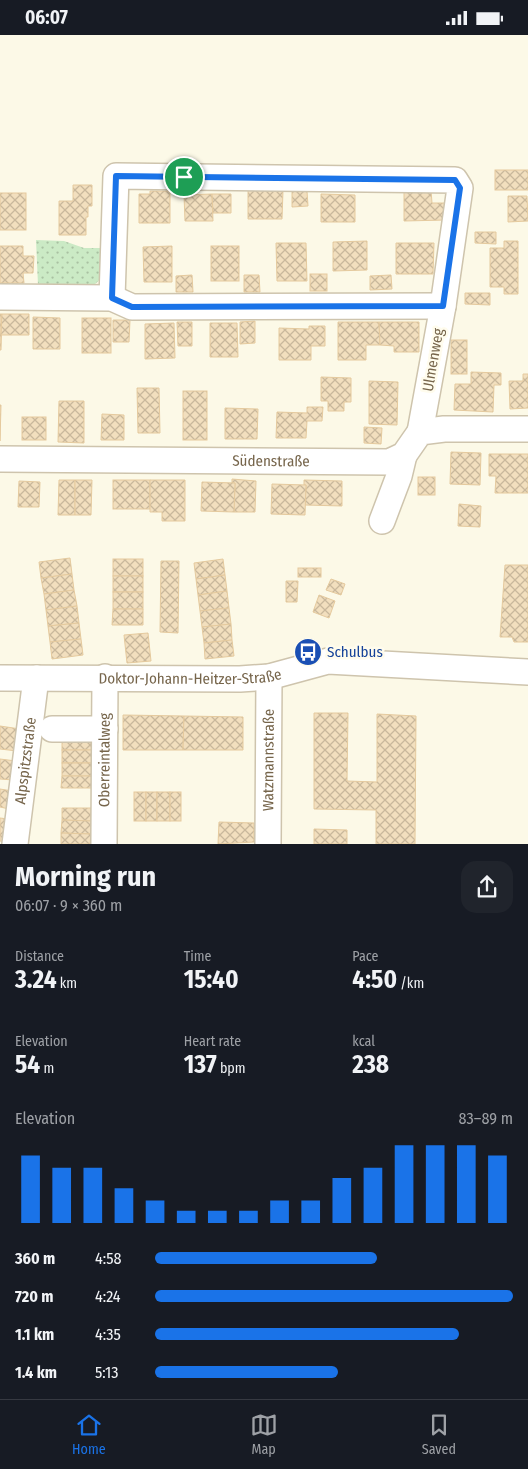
<!DOCTYPE html>
<html lang="en">
<head>
<meta charset="utf-8">
<style>
  body { margin:0; font-family:"Fira Sans Condensed",sans-serif; background:#20242c; color:#f1f3f6; height:100vh; display:flex; flex-direction:column; font-size:19px; white-space:nowrap }
  * { box-sizing:border-box; margin:0 }
  p { font-size:16px; color:#9ea1a6 }
  .icon { flex:none; width:28px; height:28px; fill:none; stroke:currentColor; stroke-width:2; stroke-linecap:round; stroke-linejoin:round }
  .map { position:relative; height:809px; overflow:hidden }
  .details { display:flex; flex-direction:column; background:#171b24; flex:1 }
  .details>* { flex:none }
  .pin { position:absolute; display:grid; place-items:center; width:42px; height:42px; color:#fff; margin:-21px; border:2px solid #fff; border-radius:50%; box-shadow:0 1px 5px #0007 }
  .round { display:grid; place-items:center; flex:none; width:52px; height:52px; border-radius:15px; background:#20242c }
  .head { display:flex; align-items:center; justify-content:space-between; height:85px; padding:0 15px }
  h1 { font-size:28px; font-weight:700; line-height:38px }
  .stats { display:grid; grid-template-columns:repeat(3,1fr); gap:8px; height:85px; padding:5px 15px }
  .stats div { display:grid; align-content:center }
  .stats b { font-size:25px; font-weight:700 }
  .stats small { font-size:14px; font-weight:400 }
  .stats p { font-size:14px }
  .chart { height:140px; padding:10px 15px }
  .chart p { display:flex; justify-content:space-between }
  .chart svg { width:100%; height:90px; margin-top:5px; stroke:#1a73e8; stroke-width:6 }
  ul { padding:0 15px; list-style:none; font-size:16px }
  li { display:grid; grid-template-columns:80px 60px 1fr; align-items:center; height:38px }
  li i { height:12px; border-radius:6px; background:#1a73e8 }
  .status { display:flex; justify-content:space-between; align-items:center; height:35px; padding:0 25px; background:#171b24; direction:ltr }
  .status svg { height:14px; fill:currentColor }
  .tabs { display:flex; justify-content:space-around; align-items:center; height:70px; border-top:1px solid #363941; background:#171b24; font-size:14px; color:#9ea1a6 }
  .tabs a { display:grid; justify-items:center; gap:2px }
  .tabs .selected { color:#1a73e8 }
  .map>svg:first-child { display:block }
</style>
</head>
<body>
<div class="status"><b>06:07</b><svg viewBox="0 0 49 12"><path d="M0 12V9h3v3zM5 12V6h3v6zM10 12V3h3v9zM15 12V0h3v12zM26 1h20v11H26zM47 4h2v5h-2z"/></svg></div>
<div class="map">
<svg width="528" height="809" viewBox="0 0 528 809">
  <defs>
    <pattern id="park-dots" width="8" height="8" patternUnits="userSpaceOnUse" patternTransform="scale(1.25)"><rect width="8" height="8" fill="#cbeac5"/><path d="M2 2h.1M6 6h.1" fill="none" stroke="#a9c1a2" stroke-width="1.8" stroke-linecap="round"/></pattern>
    <pattern id="building-cross-hatch" width="8" height="8" patternUnits="userSpaceOnUse" patternTransform="scale(1.25)"><rect width="8" height="8" fill="#f2dfbe"/><path d="M0 0l8 8M0 8l8-8" fill="none" stroke="#c9b89c"/></pattern>
  </defs>
  <rect width="100%" height="100%" fill="#fcf9e7"/>
  <!-- park -->
  <polygon fill="url(#park-dots)" points="36,205 64,206 84,213 103,213 103,242 94,250 38,250"/>
  <!-- building -->
  <g fill="url(#building-cross-hatch)" stroke="#e5ca9e">
    <rect x="495" y="135" width="33" height="20"/>
    <polygon points="73,150 92,150 92,171 88,171 88,182 86,182 86,200 59,200 59,166 73,166"/>
    <polygon points="248,155 283,155 282,184 248,184"/>
    <polygon points="404,155 431,155 432,168 446,168 446,185 404,186"/>
    <polygon points="150,156 170,156 170,188 139,188 139,159 150,159"/>
    <polygon points="292,156 307,156 308,171 292,172"/>
    <rect x="0" y="158" width="26" height="37"/>
    <polygon points="212,159 213,186 185,186 184,160"/>
    <polygon points="212,159 231,159 231,178 213,178"/>
    <polygon points="321,159 355,160 355,187 321,187"/>
    <polygon points="508,161 527,161 528,186 508,187"/>
    <polygon points="475,197 496,197 496,209 475,208"/>
    <polygon points="367,206 367,235 333,236 333,207"/>
    <polygon points="504,206 518,206 518,259 504,259 504,252 490,252 490,213 504,213"/>
    <polygon points="276,208 306,208 307,246 277,246"/>
    <polygon points="396,208 434,208 433,239 396,239"/>
    <polygon points="0,211 23,211 23,221 34,221 33,238 23,238 24,248 0,248"/>
    <polygon points="172,211 172,247 144,247 143,212"/>
    <rect x="211" y="211" width="28" height="35"/>
    <rect x="310" y="239" width="17" height="17"/>
    <polygon points="192,240 193,257 176,257 176,241"/>
    <polygon points="244,240 259,240 260,257 244,257"/>
    <polygon points="391,240 392,254 370,255 370,241"/>
    <polygon points="465,258 490,258 490,270 465,269"/>
    <polygon points="0,279 2,279 1,315 0,315"/>
    <polygon points="2,279 29,279 29,300 1,300"/>
    <polygon points="33,282 60,283 60,314 33,314"/>
    <rect x="82" y="283" width="29" height="35"/>
    <polygon points="113,285 130,285 129,307 113,307"/>
    <polygon points="255,286 255,308 240,309 240,287"/>
    <polygon points="177,287 192,287 192,311 178,311"/>
    <polygon points="338,287 379,287 380,310 366,310 366,325 338,325"/>
    <polygon points="379,287 419,287 419,317 394,317 394,311 380,310"/>
    <polygon points="174,288 175,323 145,324 145,289"/>
    <polygon points="210,288 237,288 238,322 210,322"/>
    <polygon points="309,291 325,291 325,311 311,311 311,325 279,325 279,293 309,294"/>
    <rect x="451" y="305" width="16" height="34"/>
    <polygon points="471,337 501,338 501,350 494,350 493,377 454,375 455,349 471,349"/>
    <polygon points="523,339 528,339 528,373 510,374 509,346 523,346"/>
    <polygon points="321,342 351,343 351,367 344,367 344,376 328,376 328,366 321,366"/>
    <polygon points="369,346 398,347 397,390 369,389"/>
    <polygon points="137,353 159,353 160,398 138,398"/>
    <rect x="183" y="356" width="24" height="49"/>
    <polygon points="59,366 84,366 84,408 58,407"/>
    <polygon points="0,370 1,370 0,406"/>
    <polygon points="307,372 323,372 322,386 307,386 306,403 276,403 277,377 307,378"/>
    <polygon points="225,373 258,374 257,404 225,404"/>
    <polygon points="102,379 124,380 124,405 101,405"/>
    <rect x="22" y="382" width="24" height="23"/>
    <polygon points="364,392 382,393 381,409 364,408"/>
    <polygon points="451,417 481,418 480,450 450,449"/>
    <polygon points="489,419 528,419 528,458 495,458 496,441 489,441"/>
    <rect x="418" y="442" width="17" height="18"/>
    <polygon points="232,444 256,446 255,477 234,477 235,448 232,448"/>
    <polygon points="59,445 75,445 75,480 58,480"/>
    <polygon points="75,445 92,445 91,480 75,480"/>
    <rect x="113" y="445" width="37" height="29"/>
    <polygon points="150,445 185,445 185,486 162,486 162,477 150,477"/>
    <polygon points="304,445 342,446 342,471 305,470 306,450 304,450"/>
    <polygon points="19,446 40,447 39,472 18,472"/>
    <polygon points="202,447 235,448 234,477 201,476"/>
    <polygon points="272,449 306,450 305,480 271,479"/>
    <polygon points="459,469 481,471 480,492 458,491"/>
    <polygon points="70,523 72,539 41,543 39,527"/>
    <rect x="113" y="524" width="30" height="17"/>
    <polygon points="223,524 225,540 196,544 194,528"/>
    <polygon points="161,526 179,526 178,598 160,597"/>
    <polygon points="505,530 528,530 528,607 514,607 512,602 500,602"/>
    <rect x="298" y="533" width="23" height="9"/>
    <polygon points="72,539 74,555 44,559 41,543"/>
    <polygon points="225,540 227,556 198,560 196,544"/>
    <rect x="113" y="541" width="30" height="16"/>
    <polygon points="331,544 345,549 341,560 326,555"/>
    <polygon points="286,546 298,546 297,567 286,567"/>
    <polygon points="74,555 77,571 46,575 44,559"/>
    <polygon points="227,556 229,573 200,576 198,560"/>
    <rect x="113" y="557" width="30" height="17"/>
    <polygon points="319,560 335,566 329,583 313,577"/>
    <polygon points="77,571 79,588 48,591 46,575"/>
    <polygon points="229,573 231,589 202,592 200,576"/>
    <polygon points="113,574 143,574 143,590 112,590"/>
    <polygon points="79,588 81,604 50,607 48,591"/>
    <polygon points="231,589 232,605 204,608 202,592"/>
    <polygon points="148,598 151,626 127,628 124,600"/>
    <polygon points="81,604 83,620 52,624 50,607"/>
    <polygon points="232,605 234,621 205,624 204,608"/>
    <polygon points="314,678 348,678 347,746 377,747 377,679 416,681 415,809 376,809 376,775 314,774"/>
    <polygon points="123,680 184,681 183,715 123,715"/>
    <polygon points="184,681 243,682 243,715 183,715"/>
    <polygon points="0,691 20,694 17,716 0,714"/>
    <rect x="62" y="702" width="30" height="13"/>
    <rect x="62" y="715" width="30" height="13"/>
    <polygon points="0,724 16,726 13,745 0,744"/>
    <rect x="62" y="728" width="30" height="13"/>
    <polygon points="62,741 92,741 92,753 61,753"/>
    <polygon points="0,754 12,756 9,774 0,772"/>
    <rect x="134" y="757" width="12" height="29"/>
    <rect x="146" y="757" width="11" height="29"/>
    <rect x="157" y="757" width="13" height="29"/>
    <rect x="170" y="757" width="11" height="29"/>
    <polygon points="62,773 91,773 91,786 62,785"/>
    <polygon points="0,783 8,784 5,807 0,806"/>
    <polygon points="62,785 91,786 91,799 61,798"/>
    <polygon points="219,787 254,788 254,807 218,809"/>
    <polygon points="314,794 347,795 347,809 314,809"/>
    <polygon points="61,798 91,799 90,809 61,809"/>
  </g>
  <g fill="none" stroke-linecap="round" stroke-linejoin="round">
    <!-- minor casing -->
    <g stroke="#cec4ad" stroke-width="28">
      <g id="minor">
        <polyline points="0,262 112,263 132,272 443,271"/>
        <polyline points="112,263 116,141 455,145 460,153 443,271 420,397"/>
        <path id="s1" d="M0,424L389,427L404,420L420,397L444,394H528"/>
        <polyline points="382,486 399,441 404,420"/>
        <path id="s2" d="M0,643L240,644L269,642L328,626L528,637"/>
        <polyline points="52,694 105,694"/>
        <path id="s3" d="M15,809L36,643"/>
        <path id="s4" d="M104,809L105,642"/>
        <path id="s5" d="M268,809L269,642"/>
      </g>
    </g>
    <!-- minor -->
    <use href="#minor" stroke="#fff" stroke-width="25"/>
  </g>
  <g fill="none" stroke-linecap="round" stroke-linejoin="round">
    <!-- route casing -->
    <g stroke="#fff" stroke-width="10">
      <polygon id="route" points="116,141 455,145 460,153 443,271 132,272 112,263"/>
    </g>
    <!-- route -->
    <use href="#route" stroke="#1a73e8" stroke-width="6"/>
  </g>
  <!-- icons -->
  <defs>
    <g id="bus-disc" transform="scale(1.4375)"><circle r="9.5" fill="#1a4fb4" stroke="#fffced"/><path d="M-5-6H5V4H4V6H2V4H-2V6H-4V4H-5ZM-3.5-4V0h7V-4ZM-3.5 1.2v1.5H-2V1.2ZM2 1.2v1.5H3.5V1.2Z" fill="#fff"/></g>
  </defs>
  <g fill-rule="evenodd">
    <use href="#bus-disc" x="308" y="617"/>
  </g>
  <g text-anchor="middle" stroke-width="5" stroke-linejoin="round" paint-order="stroke">
    <!-- street labels -->
    <g font-size="15" fill="#76654b" stroke="#fffced">
      <text transform="translate(433 325) rotate(-80)" y="5">Ulmenweg</text>
      <text dy="5" stroke="none"><textPath href="#s1" startOffset="271">Südenstraße</textPath></text>
      <text dy="5" stroke="none"><textPath href="#s2" startOffset="190">Doktor-Johann-Heitzer-Straße</textPath></text>
      <text dy="5" stroke="none"><textPath href="#s3" startOffset="84">Alpspitzstraße</textPath></text>
      <text dy="5" stroke="none"><textPath href="#s4" startOffset="84">Oberreintalweg</textPath></text>
      <text dy="5" stroke="none"><textPath href="#s5" startOffset="84">Watzmannstraße</textPath></text>
    </g>
    <!-- transit labels -->
    <g font-size="15" fill="#164399" stroke="#fffced" text-anchor="start">
      <text x="327" y="622">Schulbus</text>
    </g>
  </g>
</svg>
<div class="pin" style="left:184px;top:142px;background:#1e9e55"><svg class="icon" aria-label="arrive" viewBox="0 0 24 24"><path d="M6 21V4h12l-3 4 3 4H6"/></svg></div>
</div>
<section class="details">
<div class="head"><div><h1>Morning run</h1><p>06:07 · 9 × 360 m</p></div><a class="round"><svg class="icon" aria-label="share" viewBox="0 0 24 24"><path d="M12 15V3M7 8l5-5 5 5M5 13v7h14v-7"/></svg></a></div>
<div class="stats">
<div><p>Distance</p><b>3.24<small> km</small></b></div>
<div><p>Time</p><b>15:40</b></div>
<div><p>Pace</p><b>4:50<small> /km</small></b></div>
</div>
<div class="stats">
<div><p>Elevation</p><b>54<small> m</small></b></div>
<div><p>Heart rate</p><b>137<small> bpm</small></b></div>
<div><p>kcal</p><b>238</b></div>
</div>
<div class="chart"><p><span>Elevation</span>83–89 m</p>
<svg viewBox="0 0 160 44" preserveAspectRatio="none"><path d="M5 44V11M15 44V17M25 44V17M35 44V27M45 44V33M55 44V38M65 44V38M75 44V38M85 44V33M95 44V33M105 44V22M115 44V17M125 44V6M135 44V6M145 44V6M155 44V11"/></svg>
</div>
<ul>
<li><b>360 m</b>4:58<i style="width:62%"></i></li>
<li><b>720 m</b>4:24<i style="width:100%"></i></li>
<li><b>1.1 km</b>4:35<i style="width:85%"></i></li>
<li><b>1.4 km</b>5:13<i style="width:51%"></i></li>
</ul>
</section>
<nav class="tabs">
<a class="selected"><svg class="icon" aria-label="home" viewBox="0 0 24 24"><path d="M3 11l9-7 9 7M6 9v11h12V9"/></svg>Home</a>
<a><svg class="icon" aria-label="map" viewBox="0 0 24 24"><path d="M3 6l6-2 6 2 6-2v14l-6 2-6-2-6 2zM9 4v14M15 6v14"/></svg>Map</a>
<a><svg class="icon" aria-label="saved" viewBox="0 0 24 24"><path d="M7 4h10v16l-5-4-5 4z"/></svg>Saved</a>
</nav>
</body>
</html>
